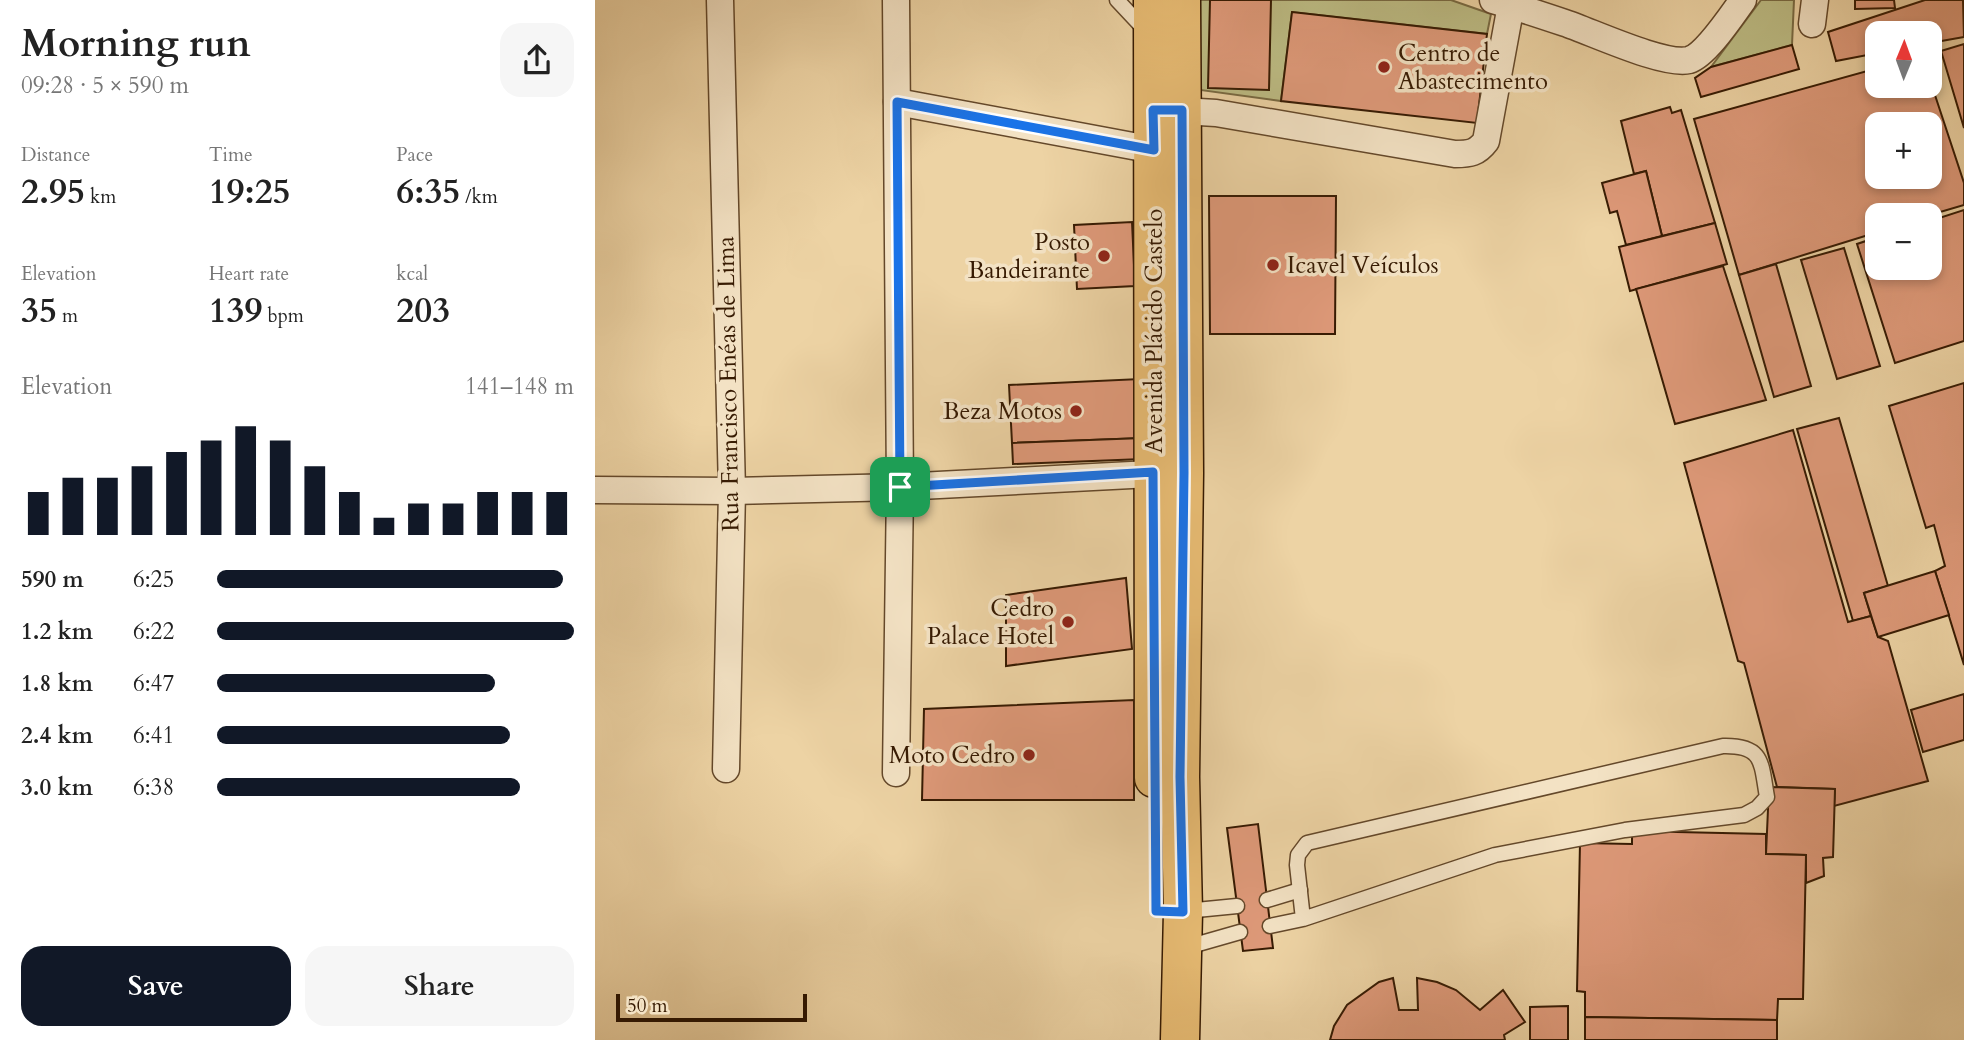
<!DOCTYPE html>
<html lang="en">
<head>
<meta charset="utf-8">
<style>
  body { margin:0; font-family:Cardo,serif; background:#f6f6f6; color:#222; height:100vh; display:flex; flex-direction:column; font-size:26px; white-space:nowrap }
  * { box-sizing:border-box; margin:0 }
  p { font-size:23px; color:#767676 }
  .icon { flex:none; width:38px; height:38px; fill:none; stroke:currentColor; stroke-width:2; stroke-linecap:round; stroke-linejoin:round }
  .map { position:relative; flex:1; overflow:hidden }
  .side { display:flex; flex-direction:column; background:#fff; width:595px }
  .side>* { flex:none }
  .needle { width:46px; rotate:1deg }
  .fabs { position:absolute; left:1270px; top:21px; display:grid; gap:14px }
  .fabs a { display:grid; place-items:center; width:77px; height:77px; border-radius:14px; background:#fff; box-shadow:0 4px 10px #0003; font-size:35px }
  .scale { position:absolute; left:21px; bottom:18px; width:191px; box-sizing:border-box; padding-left:7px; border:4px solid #361a02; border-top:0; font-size:19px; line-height:24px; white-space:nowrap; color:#361a02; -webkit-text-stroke:5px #f3e2c4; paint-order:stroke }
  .pin { position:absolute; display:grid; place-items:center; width:60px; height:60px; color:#fff; margin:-30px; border-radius:14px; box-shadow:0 4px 10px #0006 }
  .round { display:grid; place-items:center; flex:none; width:74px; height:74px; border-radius:21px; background:#f6f6f6 }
  .overview { display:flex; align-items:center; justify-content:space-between; height:119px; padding:0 21px }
  h1 { font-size:38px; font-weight:800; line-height:52px }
  .metrics { display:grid; grid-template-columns:repeat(3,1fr); gap:10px; height:119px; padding:7px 21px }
  .metrics div { display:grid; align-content:center }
  .metrics b { font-size:35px; font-weight:800 }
  .metrics small { font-size:19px; font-weight:400 }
  .metrics p { font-size:19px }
  .chart { height:196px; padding:14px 21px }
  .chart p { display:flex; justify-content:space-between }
  .chart svg { width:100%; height:126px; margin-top:7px; stroke:#111827; stroke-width:6 }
  .cta { display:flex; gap:14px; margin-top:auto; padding:14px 21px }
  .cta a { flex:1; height:80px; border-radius:21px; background:#111827; color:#fff; font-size:28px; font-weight:800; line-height:80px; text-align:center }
  .cta a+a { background:#f6f6f6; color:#222 }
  ul { padding:0 21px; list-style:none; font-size:23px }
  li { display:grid; grid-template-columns:112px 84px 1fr; align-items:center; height:52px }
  li i { height:18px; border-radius:9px; background:#111827 }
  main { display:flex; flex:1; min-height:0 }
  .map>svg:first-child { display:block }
</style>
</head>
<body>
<main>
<section class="side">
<div class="overview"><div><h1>Morning run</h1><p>09:28 · 5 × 590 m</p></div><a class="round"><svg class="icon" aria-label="share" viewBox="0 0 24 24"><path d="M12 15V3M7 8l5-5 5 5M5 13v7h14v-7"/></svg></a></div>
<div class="metrics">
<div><p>Distance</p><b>2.95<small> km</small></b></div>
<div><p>Time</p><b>19:25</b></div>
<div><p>Pace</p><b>6:35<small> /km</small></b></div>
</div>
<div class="metrics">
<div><p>Elevation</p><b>35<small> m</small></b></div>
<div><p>Heart rate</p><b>139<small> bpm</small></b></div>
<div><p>kcal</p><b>203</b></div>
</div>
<div class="chart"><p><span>Elevation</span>141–148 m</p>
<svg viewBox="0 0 160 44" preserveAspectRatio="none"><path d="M5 44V29M15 44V24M25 44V24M35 44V20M45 44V15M55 44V11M65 44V6M75 44V11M85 44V20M95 44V29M105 44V38M115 44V33M125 44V33M135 44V29M145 44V29M155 44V29"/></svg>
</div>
<ul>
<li><b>590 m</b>6:25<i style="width:97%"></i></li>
<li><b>1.2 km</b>6:22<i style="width:100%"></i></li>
<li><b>1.8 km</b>6:47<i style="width:78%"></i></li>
<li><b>2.4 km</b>6:41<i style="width:82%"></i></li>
<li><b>3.0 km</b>6:38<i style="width:85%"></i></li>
</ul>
<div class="cta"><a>Save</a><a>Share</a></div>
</section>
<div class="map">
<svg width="1369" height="1040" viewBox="0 0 1369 1040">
  <rect width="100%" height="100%" fill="#edd3a4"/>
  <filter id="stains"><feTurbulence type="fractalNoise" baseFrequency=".00286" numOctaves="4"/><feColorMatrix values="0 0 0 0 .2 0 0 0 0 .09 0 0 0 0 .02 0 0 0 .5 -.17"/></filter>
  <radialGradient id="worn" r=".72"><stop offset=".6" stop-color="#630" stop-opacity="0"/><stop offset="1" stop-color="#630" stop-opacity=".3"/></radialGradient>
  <!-- green -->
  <g fill="#bcbb83" stroke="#796a42" stroke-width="2">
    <polygon points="597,0 856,0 896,14 892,34 697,12 686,101 598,89"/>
    <polygon points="1166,0 1199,0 1197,45 1116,67"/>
  </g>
  <!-- building -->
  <g fill="#de9979" stroke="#361a02" stroke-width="2" fill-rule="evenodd">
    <polygon points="615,0 676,0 674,90 613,88"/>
    <polygon points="1260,0 1299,0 1300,8 1260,9"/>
    <polygon points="1330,0 1368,0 1369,37 1335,43 1335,33 1283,33 1283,53 1241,61 1233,32"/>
    <polygon points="697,12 892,34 882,123 686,101"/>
    <polygon points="1369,44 1369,128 1346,51"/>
    <polygon points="1197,45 1204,69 1106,97 1100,78 1116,67"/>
    <path d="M1283,68V86H1335V80L1369,183V205L1335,215H1283V232L1144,275L1099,119ZM1283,124H1335V177H1283Z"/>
    <polygon points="1075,107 1077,113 1086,110 1120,223 1067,236 1051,171 1039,174 1026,121"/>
    <polygon points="1051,171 1067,236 1031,245 1022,211 1015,213 1007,183"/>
    <polygon points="614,196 741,196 740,334 615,334"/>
    <polygon points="1369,210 1369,341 1300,363 1262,244 1283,237 1283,268 1335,268 1335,221"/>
    <polygon points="537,222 540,286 482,289 479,225"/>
    <polygon points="1120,223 1132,264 1035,291 1024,247"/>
    <polygon points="1249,248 1285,366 1242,379 1206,260"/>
    <polygon points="1181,264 1216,386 1179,397 1144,275"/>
    <polygon points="1128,266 1171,400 1080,424 1041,289"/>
    <polygon points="545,379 548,438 417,443 414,385"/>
    <polygon points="1369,383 1369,665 1340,571 1350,566 1339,525 1331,528 1294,406"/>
    <polygon points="1244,418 1293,586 1269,593 1276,616 1258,621 1202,429"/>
    <polygon points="1198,430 1253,622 1276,616 1283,637 1293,641 1333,781 1239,806 1240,789 1182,787 1149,663 1143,661 1089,463"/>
    <polygon points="548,438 548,459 418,464 417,443"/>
    <polygon points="1340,571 1354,615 1283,637 1269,593"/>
    <polygon points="531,578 537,649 411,666 411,595"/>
    <polygon points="1369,694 1369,740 1328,752 1316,710"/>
    <polygon points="539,700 539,800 327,800 329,709"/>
    <polygon points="1174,787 1240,789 1238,857 1228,858 1229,876 1211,883 1211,855 1171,854"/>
    <polygon points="663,824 678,948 648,951 632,828"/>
    <polygon points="1037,831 1171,834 1171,854 1211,855 1208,999 1183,999 1182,1020 990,1017 990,992 982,991 985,843 1037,844"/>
    <polygon points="798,978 804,1010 823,1010 822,978 842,982 861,990 885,1010 908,990 930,1022 909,1035 910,1040 735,1040 739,1026 752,1005 784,982"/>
    <polygon points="973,1006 973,1040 935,1040 935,1007"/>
    <polygon points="990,1017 1182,1020 1182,1040 990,1040"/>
  </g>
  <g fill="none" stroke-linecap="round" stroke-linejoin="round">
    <!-- service casing -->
    <g stroke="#64482a" stroke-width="17">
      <g id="service">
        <polyline points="522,0 552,32"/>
        <polyline points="672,900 705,890"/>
        <polyline points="591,911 642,906"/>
        <path d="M675,926L708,919L900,855L1030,830L1149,815L1162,808L1172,797C1166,763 1169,745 1128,746L712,843L703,855L702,865L708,919"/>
        <polyline points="589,948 645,932"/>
      </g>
    </g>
    <!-- minor casing -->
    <g stroke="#64482a" stroke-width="29">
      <g id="minor">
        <polyline points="125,0 137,491 131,769"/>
        <polyline points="301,0 305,487 301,773"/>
        <path d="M898,0C922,7 946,15 970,23C997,32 1069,66 1094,60C1111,55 1137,15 1148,0"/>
        <polyline points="1217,24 1220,0"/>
        <polyline points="302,102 559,150 573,150"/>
        <path d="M570,110L621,113L860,154C875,154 882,153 891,141L916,5"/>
        <polyline points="0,490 137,491 305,487 575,473"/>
      </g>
    </g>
    <!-- primary casing -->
    <g stroke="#361a02" stroke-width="41">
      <g id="primary">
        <polyline points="558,0 559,778"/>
        <polyline points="585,1040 588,912 585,777 589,473 586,0"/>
      </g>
    </g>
    <!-- service -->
    <use href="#service" stroke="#f3e2c4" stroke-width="14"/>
    <!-- minor -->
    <use href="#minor" stroke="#f3e2c4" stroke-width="26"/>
    <!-- primary -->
    <use href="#primary" stroke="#e6ba72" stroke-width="38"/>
  </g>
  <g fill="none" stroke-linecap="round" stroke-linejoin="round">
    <!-- route casing -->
    <g stroke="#fff" stroke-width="14">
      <polygon id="route" points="302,102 559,150 558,110 587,110 589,473 585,777 588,912 561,911 558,472 305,487"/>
    </g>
    <!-- route -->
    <use href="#route" stroke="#1a73e8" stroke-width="9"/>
  </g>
  <!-- markers -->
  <g fill="#8f2418" stroke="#f3e2c4" stroke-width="2.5">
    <circle cx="789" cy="67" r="7"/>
    <circle cx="509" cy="256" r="7"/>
    <circle cx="678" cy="265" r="7"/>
    <circle cx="481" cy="411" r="7"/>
    <circle cx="473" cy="622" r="7"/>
    <circle cx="434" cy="755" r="7"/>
  </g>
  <g text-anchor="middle" stroke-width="7" stroke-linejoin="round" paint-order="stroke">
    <!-- poi labels -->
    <g font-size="24" fill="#361a02" stroke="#f3e2c4" text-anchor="end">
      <text x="803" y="61" text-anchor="start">Centro de<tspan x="803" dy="28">Abastecimento</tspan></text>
      <text x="495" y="250">Posto<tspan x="495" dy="28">Bandeirante</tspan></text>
      <text x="692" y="273" text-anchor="start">Icavel Veículos</text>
      <text x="467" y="419">Beza Motos</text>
      <text x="459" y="616">Cedro<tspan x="459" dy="28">Palace Hotel</tspan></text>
      <text x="420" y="763">Moto Cedro</text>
    </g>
    <!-- street labels -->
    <g font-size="24" fill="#361a02" stroke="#f3e2c4">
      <text transform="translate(559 331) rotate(-90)" y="8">Avenida Plácido Castelo</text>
      <text transform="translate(133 384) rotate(-91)" y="8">Rua Francisco Enéas de Lima</text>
    </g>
  </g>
  <rect width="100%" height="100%" filter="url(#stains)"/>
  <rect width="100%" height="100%" fill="url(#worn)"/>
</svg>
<div class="fabs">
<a><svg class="needle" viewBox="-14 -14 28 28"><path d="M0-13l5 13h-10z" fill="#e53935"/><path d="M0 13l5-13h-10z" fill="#767676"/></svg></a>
<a>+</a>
<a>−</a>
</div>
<div class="scale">50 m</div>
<div class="pin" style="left:305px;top:487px;background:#1e9e55"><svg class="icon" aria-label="arrive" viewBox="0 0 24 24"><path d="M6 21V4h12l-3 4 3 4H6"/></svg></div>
</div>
</main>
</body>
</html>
